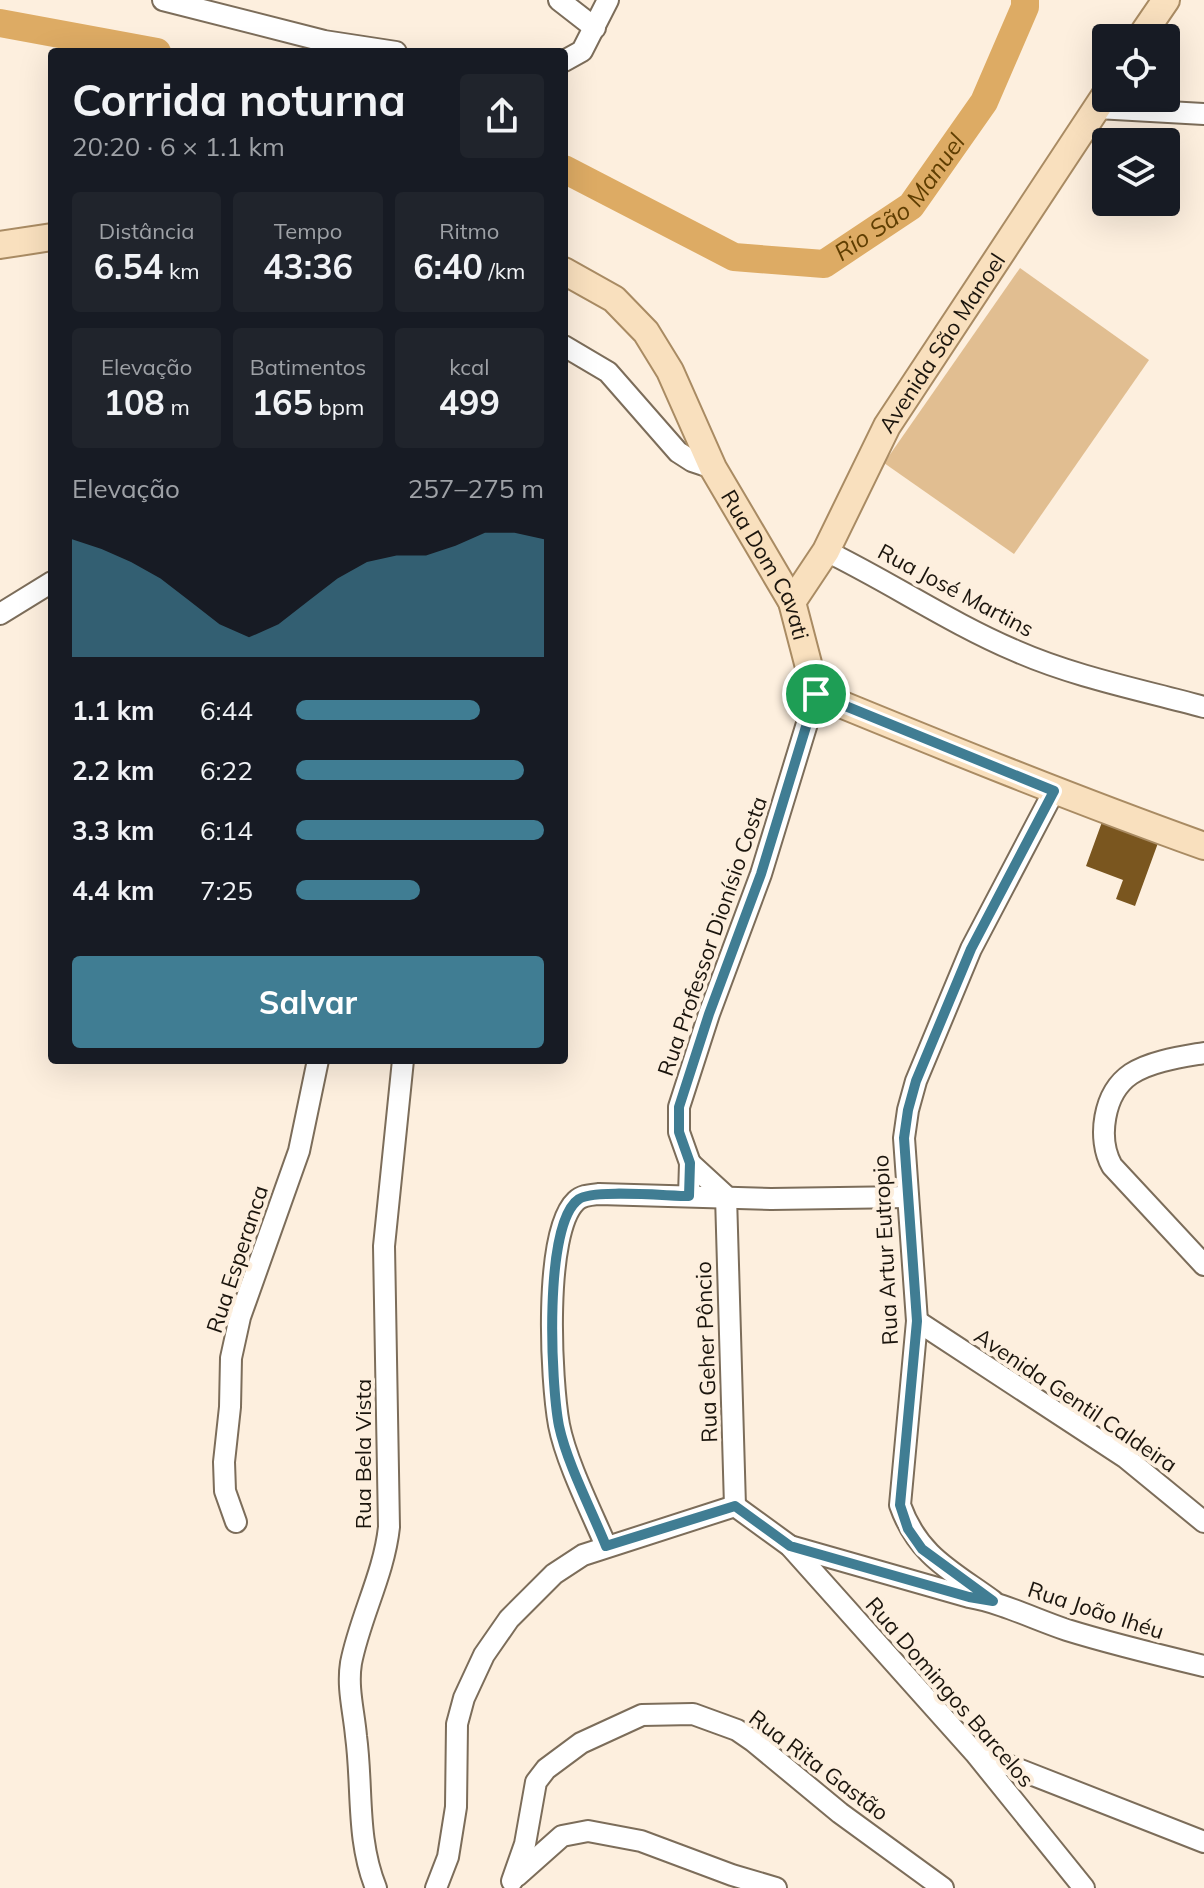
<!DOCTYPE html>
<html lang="pt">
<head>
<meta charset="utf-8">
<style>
  body { margin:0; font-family:Mulish,sans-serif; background:#20242c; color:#f1f3f6; height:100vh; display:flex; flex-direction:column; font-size:30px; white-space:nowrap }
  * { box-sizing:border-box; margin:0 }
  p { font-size:26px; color:#9ea1a6 }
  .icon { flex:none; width:44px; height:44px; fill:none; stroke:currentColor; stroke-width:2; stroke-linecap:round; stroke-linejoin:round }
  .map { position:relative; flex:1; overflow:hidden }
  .side { position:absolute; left:48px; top:48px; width:520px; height:1016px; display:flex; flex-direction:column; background:#171b24; border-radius:8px; box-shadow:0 8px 32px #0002 }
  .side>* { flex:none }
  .buttons { position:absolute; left:1092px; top:24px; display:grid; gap:16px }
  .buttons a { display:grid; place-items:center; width:88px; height:88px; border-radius:8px; background:#171b24; box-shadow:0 8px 32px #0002; font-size:40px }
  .pin { position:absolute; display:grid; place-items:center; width:68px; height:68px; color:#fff; margin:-34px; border:4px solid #fff; border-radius:50%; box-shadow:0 2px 8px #0007 }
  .round { display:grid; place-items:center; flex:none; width:84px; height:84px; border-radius:8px; background:#20242c }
  .overview { display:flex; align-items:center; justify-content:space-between; height:136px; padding:0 24px }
  h1 { font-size:44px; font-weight:700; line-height:60px }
  .stats { display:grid; grid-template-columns:repeat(3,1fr); gap:12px; height:136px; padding:8px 24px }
  .stats div { display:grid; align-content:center; border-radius:8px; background:#20242c; text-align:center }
  .stats b { font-size:34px; font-weight:700 }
  .stats small { font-size:22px; font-weight:400 }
  .stats p { font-size:22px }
  .chart { height:224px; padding:16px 24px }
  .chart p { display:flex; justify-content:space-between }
  .chart svg { width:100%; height:144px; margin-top:8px; fill:#407d93; opacity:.7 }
  .cta { display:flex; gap:16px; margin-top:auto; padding:16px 24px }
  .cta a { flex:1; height:92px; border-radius:8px; background:#407d93; color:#fff; font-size:32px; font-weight:700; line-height:92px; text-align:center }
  ul { padding:0 24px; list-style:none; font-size:26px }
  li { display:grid; grid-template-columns:128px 96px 1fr; align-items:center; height:60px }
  li i { height:20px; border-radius:10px; background:#407d93 }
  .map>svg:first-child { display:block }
</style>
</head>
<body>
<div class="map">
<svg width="1204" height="1888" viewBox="0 0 1204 1888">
  <rect width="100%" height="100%" fill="#fdefde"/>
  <!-- green -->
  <polygon fill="#e1be91" points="1020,268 1149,360 1014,554 884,463"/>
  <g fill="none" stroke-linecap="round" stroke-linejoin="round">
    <!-- river -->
    <g stroke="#ddab64" stroke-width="28">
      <polyline points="0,23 157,52"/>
      <path id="s1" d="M564,169L734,257L824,264L911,206L984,102L1025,7V0"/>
    </g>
  </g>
  <!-- building -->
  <polygon fill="#7a561f" points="1102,822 1158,843 1135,906 1116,899 1123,880 1086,866"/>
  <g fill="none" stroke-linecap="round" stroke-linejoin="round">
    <!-- minor casing -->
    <g stroke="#7c6d5a" stroke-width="24">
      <g id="minor">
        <polyline points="163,0 324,41 396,52"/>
        <polyline points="559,0 595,28"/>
        <polyline points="564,61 582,51 608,0"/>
        <polyline points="1097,108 1204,114"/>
        <polyline points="564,346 608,372 678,452 692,461 713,468"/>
        <path d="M826,551C890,582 950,623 1016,651C1075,677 1142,690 1204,707"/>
        <polyline points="0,614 52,582"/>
        <path d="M1204,1053C1181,1057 1151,1061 1131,1074C1103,1093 1097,1139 1112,1166L1204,1265"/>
        <polyline points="690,1163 726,1196 735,1506"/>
        <polyline points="689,1196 690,1163 679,1132 679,1107 709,1014 761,874 816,694"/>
        <polyline points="917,1321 1126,1458 1204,1522"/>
        <polyline points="735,1506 790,1546 975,1753 1084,1888"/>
        <polyline points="236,1522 225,1491 224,1462 230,1407 231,1358 240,1317 299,1151 318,1060"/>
        <path d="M606,1546C591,1511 566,1461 559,1425C551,1381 543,1232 576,1201C582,1195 590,1195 599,1194L771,1199L908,1197"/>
        <path d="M790,1546L969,1597C1003,1603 1034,1619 1067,1630C1112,1644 1158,1655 1204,1666"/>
        <path d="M993,1601C952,1571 918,1556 900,1505L917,1321L904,1138L908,1110L916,1081L971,949L1054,791"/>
        <polyline points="977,1753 1204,1842"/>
        <polyline points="517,1876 562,1836 588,1831 641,1841 732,1875 776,1888"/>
        <polyline points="512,1881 525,1844 536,1782 546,1769 581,1743 642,1715 693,1714 737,1730 753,1741 840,1813 943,1888"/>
        <path d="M376,1888C356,1839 363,1788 356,1736C354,1712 347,1688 351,1663C360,1617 384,1574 389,1527L384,1246L403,1060"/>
        <polyline points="436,1888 448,1857 456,1807 457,1724 464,1698 484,1655 509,1619 554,1574 583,1555 735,1506"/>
      </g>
    </g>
    <!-- major casing -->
    <g stroke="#a98b63" stroke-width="30">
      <g id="major">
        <polyline points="1140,38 1166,0"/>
        <polyline points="0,245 52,237"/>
        <path id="s2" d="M564,271L614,299L646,332L670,371L713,468L792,602L816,694C945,747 1073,799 1204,846"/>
        <path id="s3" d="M792,602L826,551L887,426L1106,94"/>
      </g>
    </g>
    <!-- minor -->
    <use href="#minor" stroke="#fff" stroke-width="20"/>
    <!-- major -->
    <use href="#major" stroke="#f9e0be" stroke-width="26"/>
  </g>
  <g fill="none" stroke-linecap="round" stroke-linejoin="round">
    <!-- route casing -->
    <g stroke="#fff" stroke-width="16">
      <path id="route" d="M816,694L1054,791L971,949L916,1081L908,1110L904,1138L917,1321L900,1505L908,1529L922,1549L993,1601L969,1597L790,1546L735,1506L606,1546C591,1509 567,1463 559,1426C551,1385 543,1223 579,1199C593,1189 668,1196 689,1196L690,1163L679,1132V1107L709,1014L761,874Z"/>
    </g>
    <!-- route -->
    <use href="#route" stroke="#407d93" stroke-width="10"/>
  </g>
  <g text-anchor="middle" stroke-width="8" stroke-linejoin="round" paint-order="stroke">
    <!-- street labels -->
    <g font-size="22" fill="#1b150d" stroke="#fdefde">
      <text dy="8" stroke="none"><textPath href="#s3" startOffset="300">Avenida São Manoel</textPath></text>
      <text dy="8" stroke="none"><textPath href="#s2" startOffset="366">Rua Dom Cavati</textPath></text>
      <text transform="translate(956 590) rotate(28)" y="8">Rua José Martins</text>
      <text transform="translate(712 936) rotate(-71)" y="8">Rua Professor Dionísio Costa</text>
      <text transform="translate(885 1250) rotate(-93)" y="8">Rua Artur Eutropio</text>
      <text transform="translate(237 1259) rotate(-72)" y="8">Rua Esperanca</text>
      <text transform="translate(706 1352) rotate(-92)" y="8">Rua Geher Pôncio</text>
      <text transform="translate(1076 1400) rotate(34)" y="8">Avenida Gentil Caldeira</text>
      <text transform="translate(363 1454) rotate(-90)" y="8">Rua Bela Vista</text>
      <text transform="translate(1096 1610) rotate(18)" y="8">Rua João Ihéu</text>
      <text transform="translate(950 1692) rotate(49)" y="8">Rua Domingos Barcelos</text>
      <text transform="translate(819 1765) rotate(37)" y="8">Rua Rita Gastão</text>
    </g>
    <!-- water labels -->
    <g font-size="24" font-style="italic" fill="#5f3e02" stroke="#fdefde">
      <text dy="8" stroke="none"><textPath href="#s1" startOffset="384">Rio São Manuel</textPath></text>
    </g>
  </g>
</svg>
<div class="buttons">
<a><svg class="icon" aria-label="locate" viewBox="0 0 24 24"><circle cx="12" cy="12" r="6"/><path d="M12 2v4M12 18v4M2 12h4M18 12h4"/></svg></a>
<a><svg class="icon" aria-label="layers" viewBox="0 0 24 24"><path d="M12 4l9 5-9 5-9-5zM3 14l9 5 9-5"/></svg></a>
</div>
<div class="pin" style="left:816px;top:694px;background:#1e9e55"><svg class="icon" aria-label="arrive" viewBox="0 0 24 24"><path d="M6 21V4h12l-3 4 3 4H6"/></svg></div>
<section class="side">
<div class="overview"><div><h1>Corrida noturna</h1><p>20:20 · 6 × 1.1 km</p></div><a class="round"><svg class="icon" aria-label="share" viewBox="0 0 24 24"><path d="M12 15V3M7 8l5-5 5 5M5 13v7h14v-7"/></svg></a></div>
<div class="stats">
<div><p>Distância</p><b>6.54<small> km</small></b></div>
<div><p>Tempo</p><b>43:36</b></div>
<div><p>Ritmo</p><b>6:40<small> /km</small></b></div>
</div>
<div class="stats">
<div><p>Elevação</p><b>108<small> m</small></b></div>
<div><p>Batimentos</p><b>165<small> bpm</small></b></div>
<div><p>kcal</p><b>499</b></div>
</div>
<div class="chart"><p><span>Elevação</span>257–275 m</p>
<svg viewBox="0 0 160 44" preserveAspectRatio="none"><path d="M0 44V8L10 11L20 15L30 20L40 27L50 34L60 38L70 34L80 27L90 20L100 15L110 13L120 13L130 10L140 6L150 6L160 8V44z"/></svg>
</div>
<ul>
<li><b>1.1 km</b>6:44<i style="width:74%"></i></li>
<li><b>2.2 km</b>6:22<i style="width:92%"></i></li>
<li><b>3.3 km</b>6:14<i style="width:100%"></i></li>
<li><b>4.4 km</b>7:25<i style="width:50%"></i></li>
</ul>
<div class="cta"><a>Salvar</a></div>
</section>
</div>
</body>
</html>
